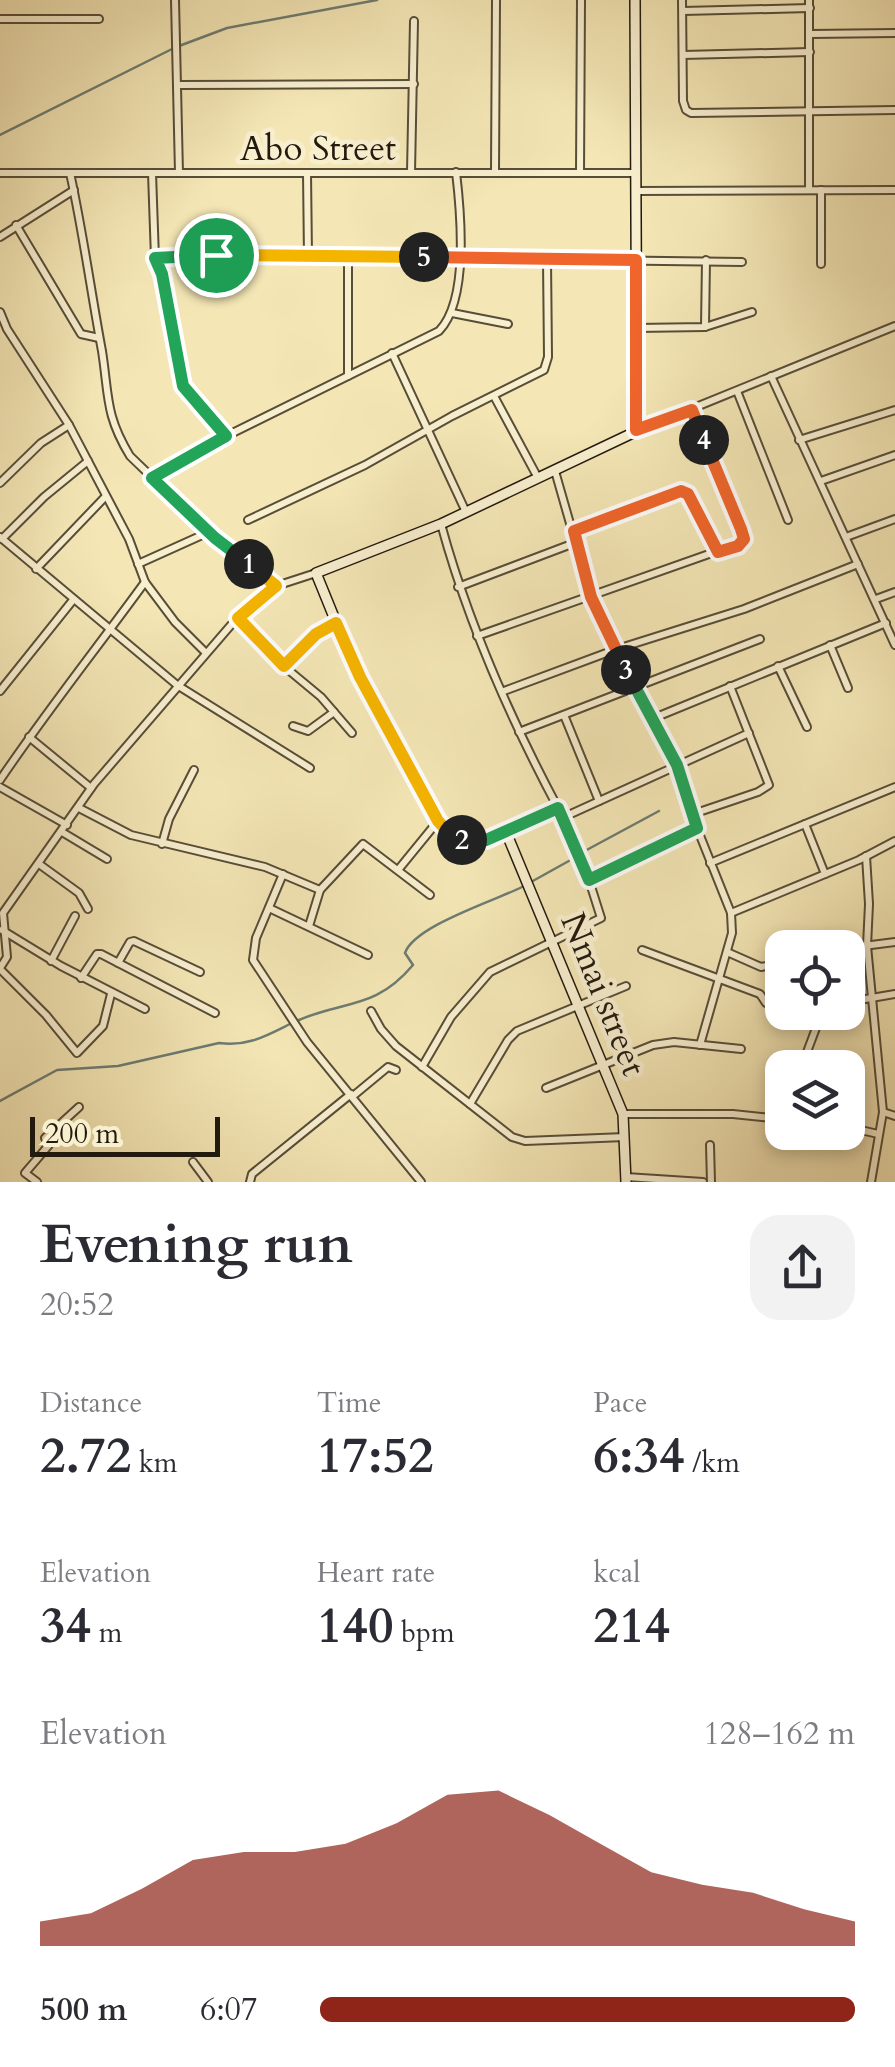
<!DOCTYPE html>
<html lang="en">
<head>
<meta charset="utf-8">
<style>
  body { margin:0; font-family:Cardo,serif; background:#f2f2f3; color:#2b2b33; height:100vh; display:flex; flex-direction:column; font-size:38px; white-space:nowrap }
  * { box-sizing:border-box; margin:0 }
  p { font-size:32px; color:#7c7c81 }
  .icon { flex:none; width:55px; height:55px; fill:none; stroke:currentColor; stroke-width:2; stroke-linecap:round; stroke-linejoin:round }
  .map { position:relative; height:1182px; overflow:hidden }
  .side { display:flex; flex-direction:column; background:#fff; flex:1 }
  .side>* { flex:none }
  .buttons { position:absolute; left:765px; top:930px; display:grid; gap:20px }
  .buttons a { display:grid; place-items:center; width:100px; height:100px; border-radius:20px; background:#fff; box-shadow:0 5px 15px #0003; font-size:50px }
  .scale { position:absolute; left:30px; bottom:25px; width:190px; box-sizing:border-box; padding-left:10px; border:5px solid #231a0e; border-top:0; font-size:28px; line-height:35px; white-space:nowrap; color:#231a0e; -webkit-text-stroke:8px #f8efcf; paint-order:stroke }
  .pin { position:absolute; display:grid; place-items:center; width:85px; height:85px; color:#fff; margin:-42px; border:5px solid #fff; border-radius:50%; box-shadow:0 2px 10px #0007 }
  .km { position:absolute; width:50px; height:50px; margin:-25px; border-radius:50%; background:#222; color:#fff; font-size:28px; line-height:50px; text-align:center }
  .round { display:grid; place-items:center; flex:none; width:105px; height:105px; border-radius:30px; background:#f2f2f3 }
  .overview { display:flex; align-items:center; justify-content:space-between; height:170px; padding:0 40px }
  h1 { font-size:55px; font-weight:600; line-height:75px }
  .metrics { display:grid; grid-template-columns:repeat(3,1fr); gap:15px; height:170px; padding:10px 40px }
  .metrics div { display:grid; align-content:center }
  .metrics b { font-size:50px; font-weight:600 }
  .metrics small { font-size:28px; font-weight:400 }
  .metrics p { font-size:28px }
  .chart { height:280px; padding:20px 40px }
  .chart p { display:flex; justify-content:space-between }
  .chart svg { width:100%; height:180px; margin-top:10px; fill:#8f2418; opacity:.7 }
  ul { padding:0 40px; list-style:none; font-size:32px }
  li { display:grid; grid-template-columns:160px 120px 1fr; align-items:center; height:75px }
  li i { height:25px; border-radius:12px; background:#8f2418 }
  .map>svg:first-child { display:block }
</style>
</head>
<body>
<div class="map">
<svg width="895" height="1182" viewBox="0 0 895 1182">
  <rect width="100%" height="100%" fill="#f4e6b5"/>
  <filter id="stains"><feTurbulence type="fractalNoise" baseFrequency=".002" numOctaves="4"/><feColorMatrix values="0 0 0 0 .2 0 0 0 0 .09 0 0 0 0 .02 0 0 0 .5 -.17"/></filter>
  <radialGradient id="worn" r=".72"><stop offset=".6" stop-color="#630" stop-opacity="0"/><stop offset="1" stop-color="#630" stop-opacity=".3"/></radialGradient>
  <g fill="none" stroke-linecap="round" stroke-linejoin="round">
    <!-- stream -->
    <g stroke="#6c7c71" stroke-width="2.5">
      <polyline points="179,46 227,28 377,0"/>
      <polyline points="0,135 172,49"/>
      <polyline points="581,853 659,811"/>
      <polyline points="531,882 576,857"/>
      <path d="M299,1020C345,1000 375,1010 413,965L405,953C414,926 494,901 522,887"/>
      <path d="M0,1101L57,1070L118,1066L219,1043C247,1047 266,1036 290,1024"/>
    </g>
    <!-- street casing -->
    <g stroke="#574d38" stroke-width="10">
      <g id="street">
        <polyline points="175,0 179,173"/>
        <polyline points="682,0 683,101 686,110 691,113 895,110"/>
        <polyline points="683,11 810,8"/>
        <polyline points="0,19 99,19"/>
        <polyline points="810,34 895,33"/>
        <polyline points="683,55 810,52"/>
        <polyline points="177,85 414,84"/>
        <polyline points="411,172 414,21"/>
        <polyline points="495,172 496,0"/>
        <polyline points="0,173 636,173"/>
        <path d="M70,173C83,232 91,292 102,351C109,396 105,415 130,456L215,538L276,586"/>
        <polyline points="152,173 155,258 162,274 183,386 226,436"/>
        <polyline points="307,173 308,256"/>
        <polyline points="580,173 581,0"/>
        <polyline points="809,190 809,0"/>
        <polyline points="821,190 821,264"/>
        <polyline points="636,191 895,190"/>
        <polyline points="16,225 81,334 99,338"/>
        <polyline points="0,237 74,190"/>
        <polyline points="155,258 216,255 742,262"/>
        <polyline points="348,258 348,376"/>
        <polyline points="0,312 7,329 69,425 129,539 145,582 175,622 206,653"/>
        <polyline points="452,313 508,324"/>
        <polyline points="705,327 706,260"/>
        <polyline points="636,328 705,327 752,312"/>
        <polyline points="392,353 466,512"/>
        <polyline points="771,376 895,645"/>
        <polyline points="737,391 788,520"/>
        <polyline points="494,396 538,478"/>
        <polyline points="637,431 895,326"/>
        <polyline points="799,440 895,410"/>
        <polyline points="555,471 591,597 677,765 697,828 731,913 732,933 700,1045"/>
        <path d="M153,478L196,451L439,331C469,300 461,214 456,172"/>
        <polyline points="821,481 895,455"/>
        <polyline points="0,483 41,443 69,425"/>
        <polyline points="248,520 365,465 452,416 544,370 548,357 547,260"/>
        <path d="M441,524C468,623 510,718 558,808L506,832"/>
        <polyline points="574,531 671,494 686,492 718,552"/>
        <polyline points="0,537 177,685 310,768"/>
        <polyline points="846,537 895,519"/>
        <polyline points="2,539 44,497 88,461"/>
        <polyline points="138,564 209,532"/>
        <polyline points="36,569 105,497"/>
        <polyline points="458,587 577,542"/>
        <polyline points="876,599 895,592"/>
        <polyline points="237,618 274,658 321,697 352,733"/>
        <polyline points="477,636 743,542 741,529 692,410"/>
        <polyline points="830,645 848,688"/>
        <polyline points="284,666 315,634 336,623"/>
        <polyline points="778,666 807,727"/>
        <polyline points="0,691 73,600"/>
        <polyline points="504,691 617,649 744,609 858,564"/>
        <polyline points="564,715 599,801"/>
        <polyline points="654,718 886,623"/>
        <polyline points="293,726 308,731 334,712"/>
        <polyline points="519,732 760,639"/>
        <polyline points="29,737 91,788"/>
        <path d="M0,780C46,712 97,648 145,582"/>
        <polyline points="0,787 67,825"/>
        <polyline points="79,808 131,835 265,867 320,890"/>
        <polyline points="693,814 758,792 769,785 730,686"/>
        <polyline points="564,817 749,733"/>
        <polyline points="805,824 825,874"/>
        <polyline points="62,832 107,859"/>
        <polyline points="162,844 169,819 194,770"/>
        <polyline points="866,856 869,904 867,946 883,1112 871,1182"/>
        <polyline points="710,863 895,787"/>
        <polyline points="39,864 79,893 88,909"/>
        <polyline points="398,870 438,821"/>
        <polyline points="283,874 256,938 253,960 307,1042 421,1182"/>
        <polyline points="589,880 697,828"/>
        <polyline points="269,908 368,955"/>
        <polyline points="731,913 859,860 895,841"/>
        <polyline points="309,926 320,890 363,844 430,895"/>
        <polyline points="2,930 61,966 145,1009"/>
        <polyline points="848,948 895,942"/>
        <polyline points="642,950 760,994 766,1003"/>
        <polyline points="727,952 761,967 782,963"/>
        <polyline points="51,961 75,916"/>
        <polyline points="118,963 130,942 134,941 200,972"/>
        <polyline points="0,968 7,957 3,913 94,784 231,625 276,586 316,573"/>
        <polyline points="0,969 46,1015 77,1053 103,1026 111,994"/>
        <polyline points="81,978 97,954 101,954 215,1013"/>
        <polyline points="848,1002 895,994"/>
        <polyline points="371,1011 381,1029 396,1046 512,1137 525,1141 625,1137"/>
        <polyline points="422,1067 451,1017 490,972 601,918 589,880 558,808"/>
        <polyline points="801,1068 822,1012"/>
        <polyline points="546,1088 653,1045 674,1042 741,1049"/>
        <polyline points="353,1096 388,1067 396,1070"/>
        <polyline points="470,1104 508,1040 517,1031 626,986"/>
        <polyline points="883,1112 895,1116"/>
        <polyline points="623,1114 733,1114 782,1119"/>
        <polyline points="848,1127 878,1134"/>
        <polyline points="710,1145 711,1182"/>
        <polyline points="193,1162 208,1182"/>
        <polyline points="626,1177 703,1182"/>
        <polyline points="37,1182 25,1173 49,1145 45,1138 79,1107"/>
        <polyline points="250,1182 252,1174 351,1094"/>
      </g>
    </g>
    <!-- secondary casing -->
    <g stroke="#231a0e" stroke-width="12">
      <path id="secondary" d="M626,1182L623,1114L506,832C477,844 460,844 438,821L353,664L316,573L441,524L637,431L635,0"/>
    </g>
    <!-- street -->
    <use href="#street" stroke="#f8efcf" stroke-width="6"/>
    <!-- secondary -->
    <use href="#secondary" stroke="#f8efcf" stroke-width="9"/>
  </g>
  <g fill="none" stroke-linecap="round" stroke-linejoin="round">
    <!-- split-1 casing -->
    <g stroke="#fff" stroke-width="20">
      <polyline id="split-1" points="216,255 155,258 162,274 183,386 226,436 152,478 215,538 249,564"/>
    </g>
    <!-- split-2 casing -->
    <g stroke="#fff" stroke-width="20">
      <polyline id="split-2" points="249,564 276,586 238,618 284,666 316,634 336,623 360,677 438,821 450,834 462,840"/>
    </g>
    <!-- split-3 casing -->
    <g stroke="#fff" stroke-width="20">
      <polyline id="split-3" points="462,840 486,840 558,808 589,880 697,828 677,765 626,670"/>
    </g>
    <!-- split-4 casing -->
    <g stroke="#fff" stroke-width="20">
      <polyline id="split-4" points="626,670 591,597 574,531 681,491 688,494 718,552 738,546 744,539 741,529 704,440"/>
    </g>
    <!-- split-5 casing -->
    <g stroke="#fff" stroke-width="20">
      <polyline id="split-5" points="424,257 636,260 636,430 692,410 704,440"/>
    </g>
    <!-- split-6 casing -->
    <g stroke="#fff" stroke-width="20">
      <polyline id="split-6" points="216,255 424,257"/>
    </g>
    <!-- split-1 -->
    <use href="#split-1" stroke="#22a559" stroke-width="12"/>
    <!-- split-2 -->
    <use href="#split-2" stroke="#f5b400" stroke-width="12"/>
    <!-- split-3 -->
    <use href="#split-3" stroke="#22a559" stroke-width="12"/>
    <!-- split-4 -->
    <use href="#split-4" stroke="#f0652b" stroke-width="12"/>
    <!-- split-5 -->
    <use href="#split-5" stroke="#f0652b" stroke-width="12"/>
    <!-- split-6 -->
    <use href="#split-6" stroke="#f5b400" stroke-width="12"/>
  </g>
  <g text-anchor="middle" stroke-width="9" stroke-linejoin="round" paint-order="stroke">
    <!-- street labels -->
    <g font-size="35" fill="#231a0e" stroke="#f8efcf">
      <text x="318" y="160">Abo Street</text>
      <text transform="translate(604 994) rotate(68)" y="12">Nmai street</text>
    </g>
  </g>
  <rect width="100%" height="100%" filter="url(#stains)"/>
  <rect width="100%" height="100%" fill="url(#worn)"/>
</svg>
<div class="buttons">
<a><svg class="icon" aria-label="locate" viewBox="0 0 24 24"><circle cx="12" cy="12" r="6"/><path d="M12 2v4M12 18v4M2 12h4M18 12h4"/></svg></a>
<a><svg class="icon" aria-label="layers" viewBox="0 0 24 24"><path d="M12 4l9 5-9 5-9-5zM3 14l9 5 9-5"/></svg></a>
</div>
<div class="scale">200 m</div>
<div class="pin" style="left:216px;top:255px;background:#1e9e55"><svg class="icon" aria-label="arrive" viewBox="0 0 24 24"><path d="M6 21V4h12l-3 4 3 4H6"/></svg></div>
<b class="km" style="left:249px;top:564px">1</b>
<b class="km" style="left:462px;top:840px">2</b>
<b class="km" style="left:626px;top:670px">3</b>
<b class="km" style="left:704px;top:440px">4</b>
<b class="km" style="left:424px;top:257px">5</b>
</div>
<section class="side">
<div class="overview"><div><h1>Evening run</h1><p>20:52</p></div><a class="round"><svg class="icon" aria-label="share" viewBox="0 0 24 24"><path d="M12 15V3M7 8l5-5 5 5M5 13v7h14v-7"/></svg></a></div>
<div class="metrics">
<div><p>Distance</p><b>2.72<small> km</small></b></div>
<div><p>Time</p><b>17:52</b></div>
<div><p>Pace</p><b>6:34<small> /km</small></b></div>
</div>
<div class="metrics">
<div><p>Elevation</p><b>34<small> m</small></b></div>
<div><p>Heart rate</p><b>140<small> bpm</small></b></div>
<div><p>kcal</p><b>214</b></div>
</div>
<div class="chart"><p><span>Elevation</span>128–162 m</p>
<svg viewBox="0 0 160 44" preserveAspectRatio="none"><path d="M0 44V38L10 36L20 30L30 23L40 21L50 21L60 19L70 14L80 7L90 6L100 12L110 19L120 26L130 29L140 31L150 35L160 38V44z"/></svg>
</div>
<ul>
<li><b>500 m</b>6:07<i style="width:100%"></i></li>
</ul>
</section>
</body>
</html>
